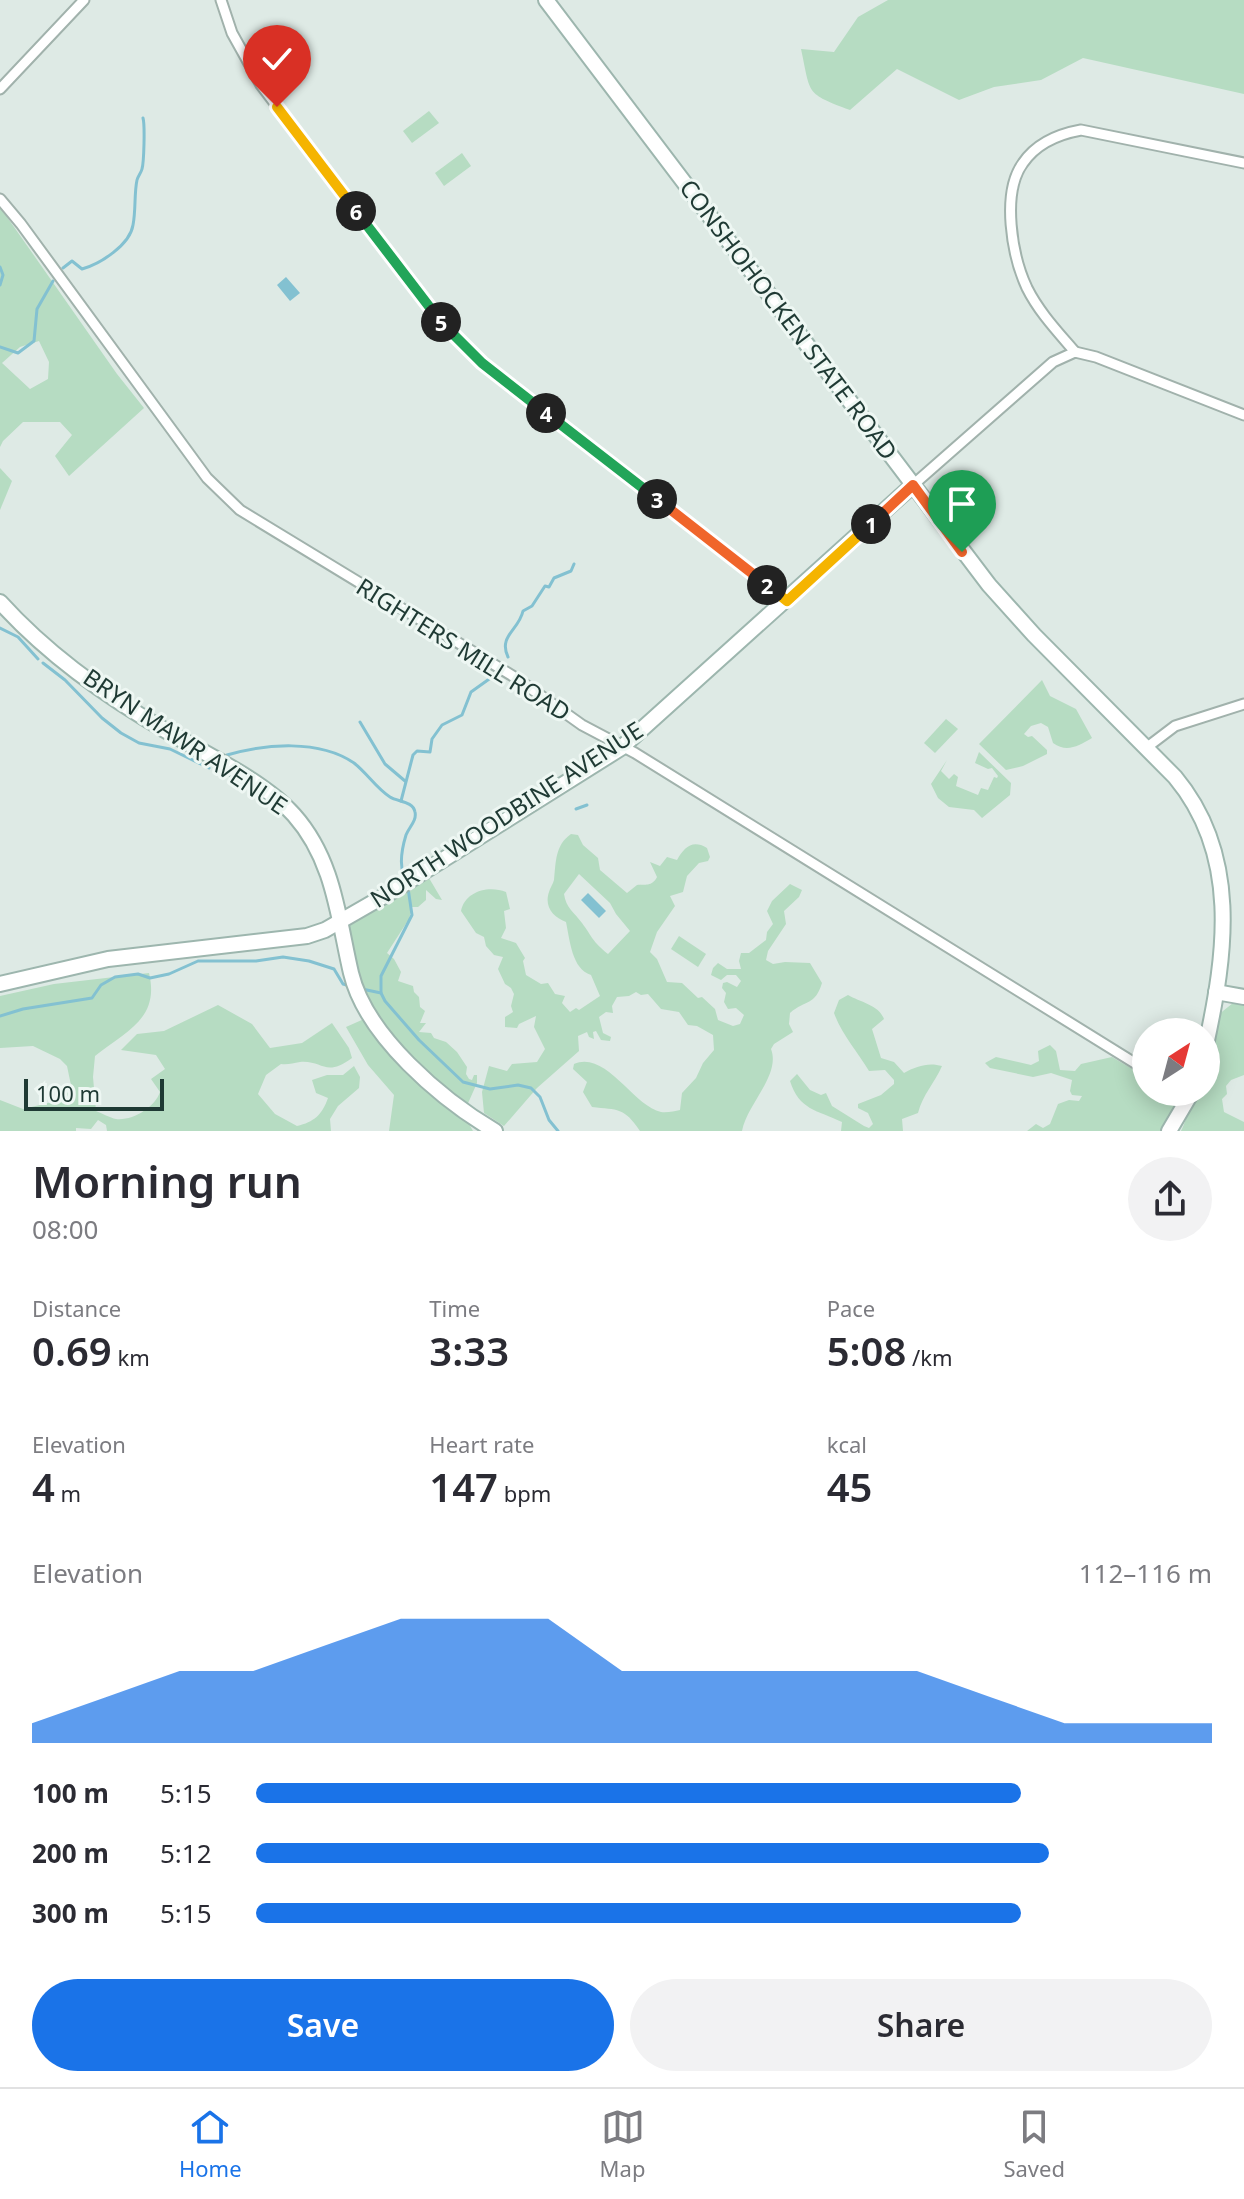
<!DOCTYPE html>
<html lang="en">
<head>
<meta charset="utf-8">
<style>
  body { margin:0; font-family:"Noto Sans",sans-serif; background:#f2f2f3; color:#2b2b33; height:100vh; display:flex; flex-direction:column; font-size:30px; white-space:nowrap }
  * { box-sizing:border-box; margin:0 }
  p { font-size:26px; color:#7c7c81 }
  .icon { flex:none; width:44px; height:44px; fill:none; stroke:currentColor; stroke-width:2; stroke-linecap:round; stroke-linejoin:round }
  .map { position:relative; height:1131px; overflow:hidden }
  .details { display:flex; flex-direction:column; background:#fff; flex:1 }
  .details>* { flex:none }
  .needle { width:52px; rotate:36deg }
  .buttons { position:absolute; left:1132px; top:1018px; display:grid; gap:16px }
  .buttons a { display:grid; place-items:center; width:88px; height:88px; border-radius:50%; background:#fff; box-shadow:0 4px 20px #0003; font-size:40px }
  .scale { position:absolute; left:24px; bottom:20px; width:140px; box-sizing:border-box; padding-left:8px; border:4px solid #1f3a34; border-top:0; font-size:22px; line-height:28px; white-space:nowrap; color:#1f3a34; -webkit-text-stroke:6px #eef7f3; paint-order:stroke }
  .pin { position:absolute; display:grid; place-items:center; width:68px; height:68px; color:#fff; margin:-82px -34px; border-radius:50% 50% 50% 0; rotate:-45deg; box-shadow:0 0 8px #0007 }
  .pin .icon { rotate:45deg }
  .km { position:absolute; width:40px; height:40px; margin:-20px; border-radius:50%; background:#222; color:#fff; font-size:22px; line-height:40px; text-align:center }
  .round { display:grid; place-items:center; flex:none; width:84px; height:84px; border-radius:42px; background:#f2f2f3 }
  .head { display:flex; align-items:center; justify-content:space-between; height:136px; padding:0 32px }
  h1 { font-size:44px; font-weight:600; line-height:60px }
  .stats { display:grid; grid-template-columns:repeat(3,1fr); gap:12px; height:136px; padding:8px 32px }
  .stats div { display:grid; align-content:center }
  .stats b { font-size:40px; font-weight:600 }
  .stats small { font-size:22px; font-weight:400 }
  .stats p { font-size:22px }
  .chart { height:224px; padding:16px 32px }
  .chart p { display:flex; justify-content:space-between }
  .chart svg { width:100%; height:144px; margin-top:8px; fill:#1a73e8; opacity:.7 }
  .primary-button { display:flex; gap:16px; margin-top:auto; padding:16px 32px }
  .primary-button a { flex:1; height:92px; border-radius:48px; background:#1a73e8; color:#fff; font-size:32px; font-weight:600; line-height:92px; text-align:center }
  .primary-button a+a { background:#f2f2f3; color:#2b2b33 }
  ul { padding:0 32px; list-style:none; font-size:26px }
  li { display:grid; grid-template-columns:128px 96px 1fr; align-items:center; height:60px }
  li i { height:20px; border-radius:10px; background:#1a73e8 }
  .menu { display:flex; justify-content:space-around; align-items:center; height:112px; border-top:2px solid #e1e1e2; background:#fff; font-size:22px; color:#7c7c81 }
  .menu a { display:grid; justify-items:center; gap:4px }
  .menu .active { color:#1a73e8 }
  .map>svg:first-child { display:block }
</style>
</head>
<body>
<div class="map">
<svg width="1244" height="1131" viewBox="0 0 1244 1131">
  <rect width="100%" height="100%" fill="#deeae5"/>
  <!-- green -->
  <g fill="#b6dcc2" fill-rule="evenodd">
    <path d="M888,0H1244V94L1083,58L1041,80L994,87L959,100L897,69L850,110C805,93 811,95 801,49L834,52L858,17Z"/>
    <polygon points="429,111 439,123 412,143 403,131"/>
    <polygon points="462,153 471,166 444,186 435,173"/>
    <path d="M0,207L117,374L144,408L69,476L55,456L72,435L60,422H23L3,441L0,447ZM39,341L49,362L48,379L30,389L2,363L20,347Z"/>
    <polygon points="0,468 12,481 0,510"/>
    <path d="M1042,680L1050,696L1076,709L1092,738C1078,746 1067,753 1053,743L1048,727L1041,723L1031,726L1024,734L1028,737L1032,736L1047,750V754L1023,766L1006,770L979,744Z"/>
    <polygon points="946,719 958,729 935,753 924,743"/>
    <polygon points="979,752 1011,783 1010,795 982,818 974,810 949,807 938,798 931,784 947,760 941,771 949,779 954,774 958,777 956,786 978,795 981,788 988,790 994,777 997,778 998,776 992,768 988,769 975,763"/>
    <path d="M571,834L578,835L583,845L598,858L600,870L627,893L637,885C645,884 652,887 657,877L650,862L660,866L667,857L677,860C684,848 692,839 707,848L710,857L708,861L699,863L687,876L683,892L670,896L675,906L657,932L650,952L657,959L667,982L682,983L698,998L702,997L715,1009L718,1020L733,1026L740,1024L744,1015L736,1008L728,1009L724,1002L726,993L722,988L723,983L727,982L737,987L741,981L736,975H727L721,980L711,975L713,968L718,963L727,969H741L739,961L741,953H749L766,940L767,932L773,924L767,911L772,901L790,884L802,890L799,897L784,911L786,924L768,951L766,960L773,964L785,962L810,963L822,983C815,1006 806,999 790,1013L789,1024L793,1032L774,1044L771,1049C781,1075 747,1104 742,1131H640C624,1107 618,1110 592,1107L583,1092L587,1082L573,1069L574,1064C606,1050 633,1106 661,1112C667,1113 675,1111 680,1110L682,1093L696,1078L703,1063L714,1050L713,1035L697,1026L688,1025L679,1012L661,1009L648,994L641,995L636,992L629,996L617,997L612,1006L613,1013L606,1012L599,1017L603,1033L611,1037L610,1041L601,1040L596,1031L593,1032L594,1039L589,1037L587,1032L578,1036L579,1051L537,1088L504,1126L484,1113L482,1092L489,1066L507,1071L512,1064L537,1062L545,1049L534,1027L536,1016L519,1024L517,1028L505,1027V1017L513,1012L511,1006L514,994L511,988L505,984L498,969L503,957L494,955L486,946L484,937L476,933L461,911C465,891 489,885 506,892L510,909L504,911L506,928L501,938L516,943L525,958L523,961L526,975L541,984L548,983L555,994L565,996L562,1003L570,1012L576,1008L579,1010L600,996L591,975C572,969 570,941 566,922C553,917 544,907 549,892C550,888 553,884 554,880C556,862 555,845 571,834ZM579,874L610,903L616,914L630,931L608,954C592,941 593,938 582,923C574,912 566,908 564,894Z"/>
    <path d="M429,878L442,900L436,899L426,890V900L418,907H412L409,919L387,953L394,959L401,972L398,981L413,986L414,992L419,997L420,1007L425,1011L420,1023H426L419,1032L431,1033L434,1038L446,1042L457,1052L467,1067L466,1074L469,1079L472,1080L474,1075H477V1083L465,1110C423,1069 370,1026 354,967C351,955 350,942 347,930L352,923Z"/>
    <polygon points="679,936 706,954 698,967 671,949"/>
    <path d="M149,973C160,1019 126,1031 95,1056L93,1077L96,1111C102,1113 110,1118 116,1119C133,1121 155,1107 160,1092L151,1079L165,1069L156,1055L121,1050L137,1034L164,1031L218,1005L252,1024L270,1048L302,1043L332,1023L349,1048L352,1058C325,1078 323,1060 300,1062C293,1063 288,1065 281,1064L266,1075L258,1094L275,1114L297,1126C314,1122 322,1115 328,1098L316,1093L312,1080L327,1075H343L354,1066L360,1077L359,1088L338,1106L330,1119L331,1131H107L106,1125L98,1120L91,1129L76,1128V1131H0V1100L23,1109L52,1102L72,1090L67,1066L60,1059L33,1046L0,1048V996L54,984Z"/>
    <path d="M848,995C860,1002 879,1005 884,1019L872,1029L881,1058L894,1062L904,1073C916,1066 929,1062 942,1066C934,1084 923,1094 918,1113L902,1119L903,1131H841L842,1122C817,1110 799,1110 790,1081L797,1074L810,1090L821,1095L826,1093L832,1106L864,1126L869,1128L873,1124L868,1113L858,1108V1104L881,1095L894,1084V1080L885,1070L869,1071C857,1051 842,1035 834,1013L839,1000Z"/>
    <path d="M1233,1003H1244V1075L1231,1080L1226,1086L1227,1094L1222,1099L1224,1112L1244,1122V1131H1181C1186,1121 1188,1110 1195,1101C1203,1090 1209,1092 1216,1078L1214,1068L1206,1069V1066L1218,1015Z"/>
    <polygon points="364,1019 426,1089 469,1124 473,1131 389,1131 394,1095 368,1065 346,1027"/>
    <polygon points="1050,1045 1056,1051 1060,1070 1075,1071 1081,1064 1112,1057 1146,1077 1146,1092 1170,1092 1179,1097 1161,1131 1027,1131 1036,1124 1043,1128 1050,1124 1058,1104 1069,1100 1079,1101 1082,1096 1072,1095 1070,1091 1072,1080 1051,1073 1033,1077 990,1068 985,1063 996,1057 1031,1065 1039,1061 1038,1051"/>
  </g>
  <!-- water -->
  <g fill="#83c1d1">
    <polygon points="286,277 300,293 290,301 277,285"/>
    <polygon points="588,893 606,911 599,918 581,900"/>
  </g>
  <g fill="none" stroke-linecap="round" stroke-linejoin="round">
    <!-- stream -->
    <g stroke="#83c1d1" stroke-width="3">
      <polyline points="0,267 3,275 0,285"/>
      <path d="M63,268L72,261L82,269C100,264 130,245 133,225C136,210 134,194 137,180C138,176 141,173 142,169C144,162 145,125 143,118"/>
      <polyline points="0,347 18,353 34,341 37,309 53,281"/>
      <polyline points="0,628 18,637 38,659"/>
      <path d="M508,657C498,636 519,630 523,611L532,606L545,586L549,587L554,578L571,571L574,564"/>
      <polyline points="43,663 65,680 102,718 121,733 139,743 170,749 209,768"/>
      <polyline points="360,722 385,764 405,781"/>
      <path d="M227,755C265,744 319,739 354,763C367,773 376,788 390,797C398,802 413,801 415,812C417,821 409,827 406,835C402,848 399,864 404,877"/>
      <polyline points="401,801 413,755 417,751 430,752 432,739 442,725 462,715 471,692 492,677"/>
      <polyline points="576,809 587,805"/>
      <polyline points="408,888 412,915 381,976 381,993 385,1001 419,1040 463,1082 490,1089 518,1085 531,1088 540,1097 549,1120 558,1131"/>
      <polyline points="362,989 381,993"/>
      <polyline points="0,1016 23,1009 92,998 101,985 115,977 138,974 150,978 169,974 198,961 256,961 283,957 309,961 334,969 343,984 350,986"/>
    </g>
    <!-- street casing -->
    <g stroke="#a1b2ac" stroke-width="13">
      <g id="street">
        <polyline points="221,0 232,33 261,85 436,316 482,363 787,601"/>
        <polyline points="0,89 84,0"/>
        <polyline points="0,199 21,224 207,478 240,510 516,678 582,725 635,753 1146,1070"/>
        <path d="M1075,352C1057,331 1039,312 1027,288C1012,256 1001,193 1023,163C1036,144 1059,134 1081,130L1244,163"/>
        <polyline points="913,485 1053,362 1075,352 1096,357 1244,415"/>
        <polyline points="1146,748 1175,726 1244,704"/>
      </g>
    </g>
    <!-- secondary casing -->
    <g stroke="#9db6ae" stroke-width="18">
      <g id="secondary">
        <path d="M546,0L989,585L1034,635L1175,777C1240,855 1226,953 1206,1045"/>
        <path d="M0,602C47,654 107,697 168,732C206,754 265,782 294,815C334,860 338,917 351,973C366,1036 442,1100 495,1131"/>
        <polyline points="0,984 108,959 307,936 325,930 398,888 621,748 913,485"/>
        <polyline points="1216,992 1244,997"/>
        <polyline points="1169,1131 1192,1092"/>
      </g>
    </g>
    <!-- street -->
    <use href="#street" stroke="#fff" stroke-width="9"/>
    <!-- secondary -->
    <use href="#secondary" stroke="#fff" stroke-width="14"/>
  </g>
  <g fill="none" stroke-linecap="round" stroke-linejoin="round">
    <!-- split-1 casing -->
    <g stroke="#fff" stroke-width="16">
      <polyline id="split-1" points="871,524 913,485 962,552"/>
    </g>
    <!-- split-2 casing -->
    <g stroke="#fff" stroke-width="16">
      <polyline id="split-2" points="767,585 787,601 871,524"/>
    </g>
    <!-- split-3 casing -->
    <g stroke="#fff" stroke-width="16">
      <polyline id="split-3" points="657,499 767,585"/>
    </g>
    <!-- split-4 casing -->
    <g stroke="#fff" stroke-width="16">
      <polyline id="split-4" points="546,413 657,499"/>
    </g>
    <!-- split-5 casing -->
    <g stroke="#fff" stroke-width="16">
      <polyline id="split-5" points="441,322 482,363 546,413"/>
    </g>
    <!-- split-6 casing -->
    <g stroke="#fff" stroke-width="16">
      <polyline id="split-6" points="356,211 441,322"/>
    </g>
    <!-- split-7 casing -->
    <g stroke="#fff" stroke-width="16">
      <polyline id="split-7" points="277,107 356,211"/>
    </g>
    <!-- split-1 -->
    <use href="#split-1" stroke="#f0652b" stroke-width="10"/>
    <!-- split-2 -->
    <use href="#split-2" stroke="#f5b400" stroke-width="10"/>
    <!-- split-3 -->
    <use href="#split-3" stroke="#f0652b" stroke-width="10"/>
    <!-- split-4 -->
    <use href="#split-4" stroke="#22a559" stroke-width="10"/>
    <!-- split-5 -->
    <use href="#split-5" stroke="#22a559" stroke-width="10"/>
    <!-- split-6 -->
    <use href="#split-6" stroke="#22a559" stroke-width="10"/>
    <!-- split-7 -->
    <use href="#split-7" stroke="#f5b400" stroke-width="10"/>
  </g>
  <g text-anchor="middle" stroke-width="6" stroke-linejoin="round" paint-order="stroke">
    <!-- street labels -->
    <g font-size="24" fill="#1f3a34" stroke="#eef7f3">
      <text transform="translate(788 320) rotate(53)" y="8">CONSHOHOCKEN STATE ROAD</text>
      <text transform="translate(463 650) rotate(32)" y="8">RIGHTERS MILL ROAD</text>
      <text transform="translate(185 742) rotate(34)" y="8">BRYN MAWR AVENUE</text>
      <text transform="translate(507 815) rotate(-33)" y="8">NORTH WOODBINE AVENUE</text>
    </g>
  </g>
</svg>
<div class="buttons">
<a><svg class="needle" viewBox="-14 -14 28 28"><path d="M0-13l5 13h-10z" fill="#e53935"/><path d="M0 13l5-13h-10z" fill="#7c7c81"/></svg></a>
</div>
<div class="scale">100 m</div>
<div class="pin" style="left:962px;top:552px;background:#1e9e55"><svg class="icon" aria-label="arrive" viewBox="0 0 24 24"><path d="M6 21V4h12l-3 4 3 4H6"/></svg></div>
<div class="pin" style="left:277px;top:107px;background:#d93025"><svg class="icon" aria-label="check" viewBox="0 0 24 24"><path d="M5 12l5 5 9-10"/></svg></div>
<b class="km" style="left:871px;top:524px">1</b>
<b class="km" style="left:767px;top:585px">2</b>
<b class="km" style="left:657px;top:499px">3</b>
<b class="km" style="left:546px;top:413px">4</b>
<b class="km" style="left:441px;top:322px">5</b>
<b class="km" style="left:356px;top:211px">6</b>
</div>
<section class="details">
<div class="head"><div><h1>Morning run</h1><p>08:00</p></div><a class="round"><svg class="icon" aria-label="share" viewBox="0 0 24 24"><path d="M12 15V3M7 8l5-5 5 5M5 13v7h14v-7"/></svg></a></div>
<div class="stats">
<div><p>Distance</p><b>0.69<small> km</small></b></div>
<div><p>Time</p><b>3:33</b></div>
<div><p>Pace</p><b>5:08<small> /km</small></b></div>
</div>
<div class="stats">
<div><p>Elevation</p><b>4<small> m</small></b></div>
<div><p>Heart rate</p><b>147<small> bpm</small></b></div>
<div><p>kcal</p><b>45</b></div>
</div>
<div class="chart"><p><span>Elevation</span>112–116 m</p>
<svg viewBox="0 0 160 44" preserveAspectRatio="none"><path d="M0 44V38L10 30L20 22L30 22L40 14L50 6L60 6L70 6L80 22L90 22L100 22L110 22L120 22L130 30L140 38L150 38L160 38V44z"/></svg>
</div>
<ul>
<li><b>100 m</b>5:15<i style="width:80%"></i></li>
<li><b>200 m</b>5:12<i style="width:83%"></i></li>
<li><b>300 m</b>5:15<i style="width:80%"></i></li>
</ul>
<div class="primary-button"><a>Save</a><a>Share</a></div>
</section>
<nav class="menu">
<a class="active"><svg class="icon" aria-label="home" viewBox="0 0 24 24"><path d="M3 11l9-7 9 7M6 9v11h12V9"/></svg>Home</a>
<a><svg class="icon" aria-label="map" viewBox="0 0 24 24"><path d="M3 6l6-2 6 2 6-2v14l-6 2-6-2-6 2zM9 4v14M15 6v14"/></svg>Map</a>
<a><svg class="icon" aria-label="saved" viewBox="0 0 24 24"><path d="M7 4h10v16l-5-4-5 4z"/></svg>Saved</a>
</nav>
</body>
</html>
